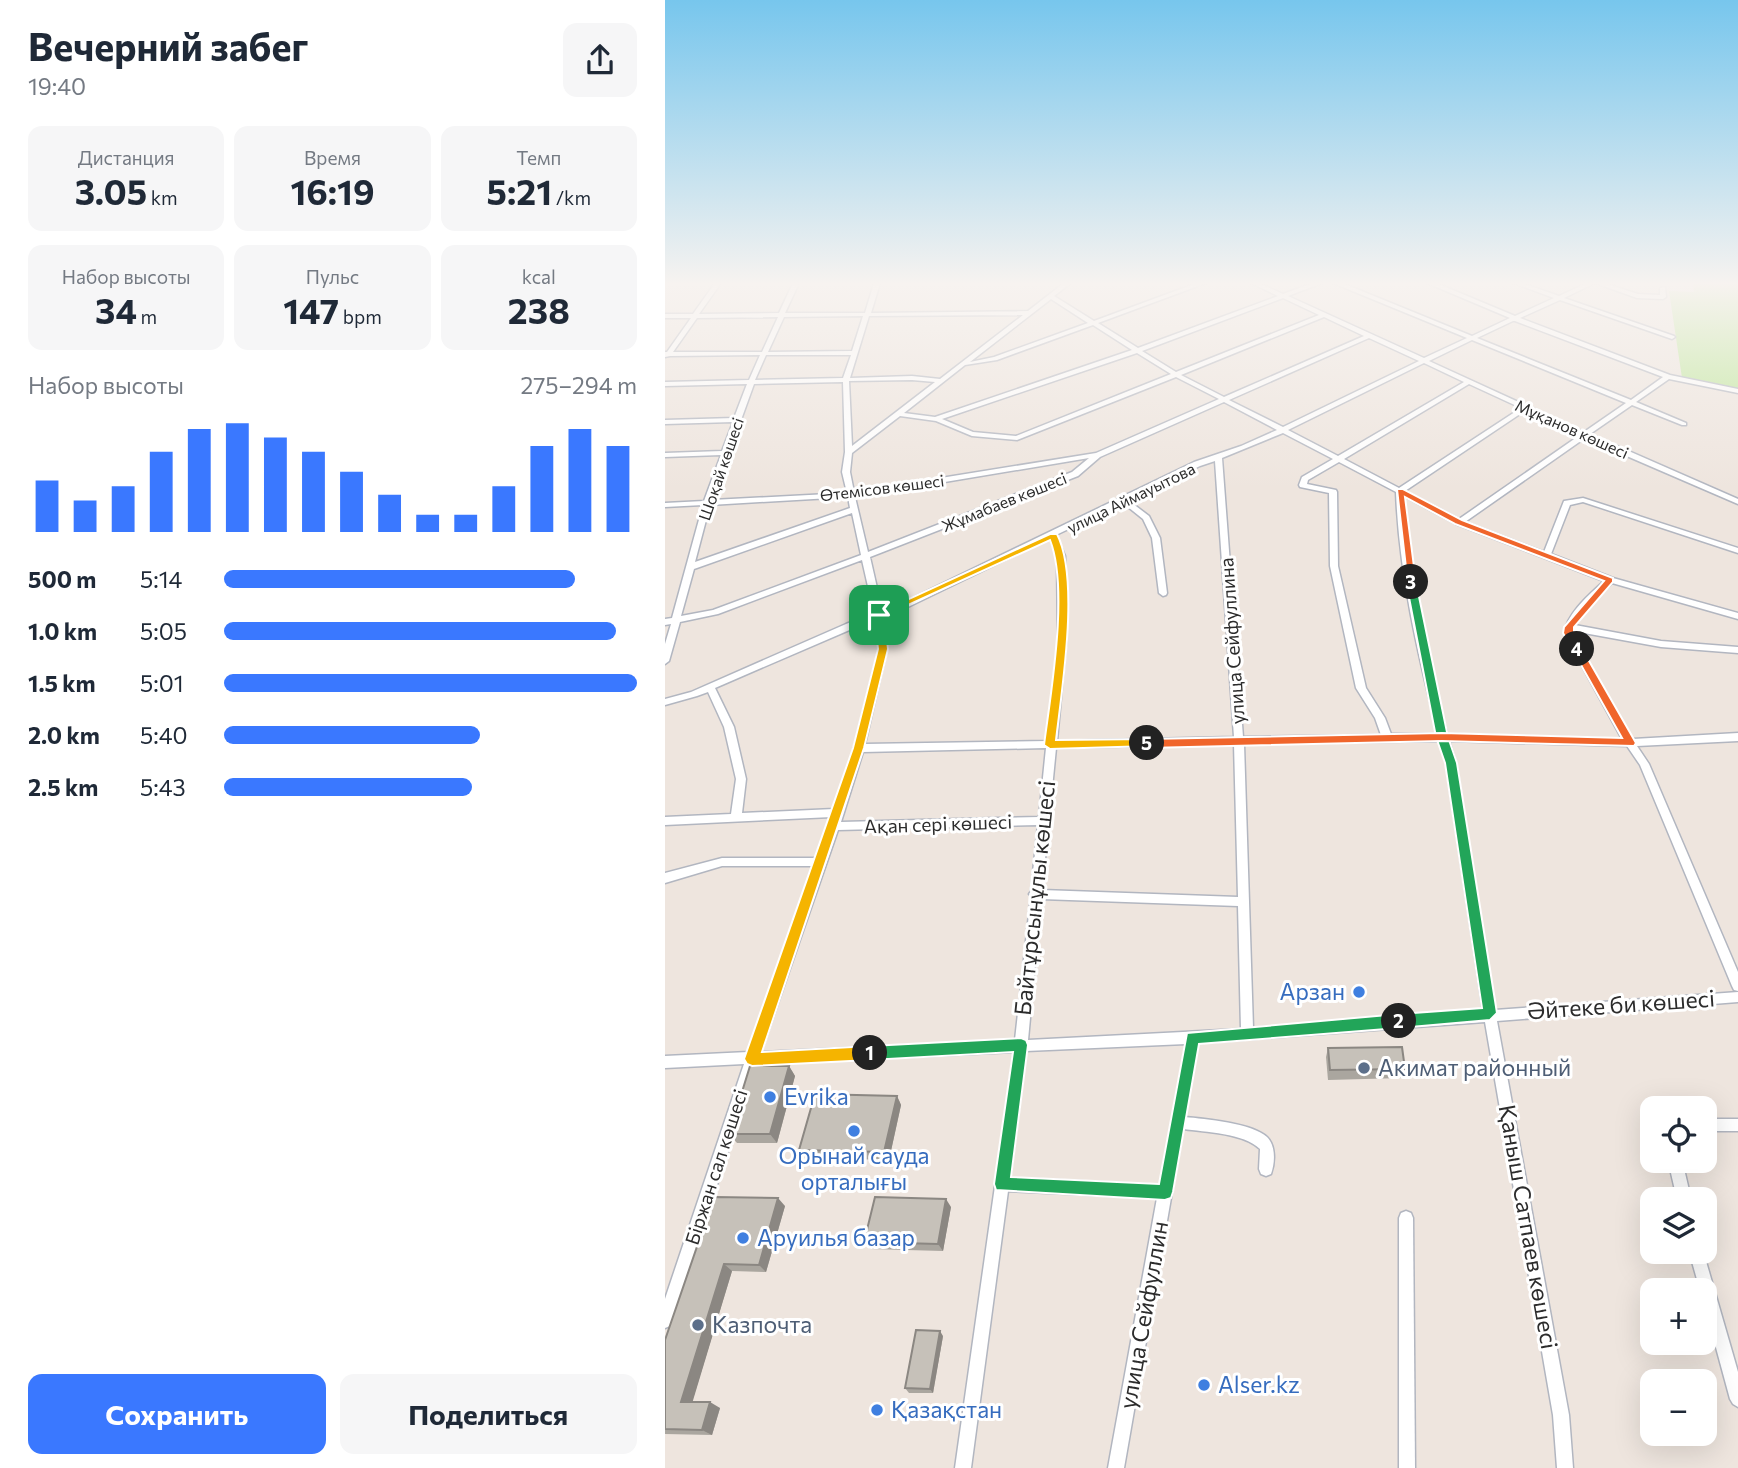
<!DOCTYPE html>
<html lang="ru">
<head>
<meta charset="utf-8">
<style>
  body { margin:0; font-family:Commissioner,sans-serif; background:#f6f6f7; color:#1f2937; height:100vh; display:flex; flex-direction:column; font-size:26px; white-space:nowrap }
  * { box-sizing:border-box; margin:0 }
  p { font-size:23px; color:#747a83 }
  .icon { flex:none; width:38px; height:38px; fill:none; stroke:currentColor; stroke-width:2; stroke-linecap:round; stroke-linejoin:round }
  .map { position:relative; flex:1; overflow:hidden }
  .details { display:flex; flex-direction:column; background:#fff; width:665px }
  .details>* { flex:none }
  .controls { position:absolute; left:975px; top:1096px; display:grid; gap:14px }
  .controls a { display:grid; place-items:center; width:77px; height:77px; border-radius:14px; background:#fff; box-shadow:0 7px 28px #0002; font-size:35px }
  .pin { position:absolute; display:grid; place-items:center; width:60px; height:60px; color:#fff; margin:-30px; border-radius:14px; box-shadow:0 4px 10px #0006 }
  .km { position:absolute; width:35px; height:35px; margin:-18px; border-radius:50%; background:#222; color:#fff; font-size:19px; line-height:35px; text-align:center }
  .round { display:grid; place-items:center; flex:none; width:74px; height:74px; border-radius:14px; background:#f6f6f7 }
  .head { display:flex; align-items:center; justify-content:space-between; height:119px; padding:0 28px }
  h1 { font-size:38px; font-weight:700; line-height:52px }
  .figures { display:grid; grid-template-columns:repeat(3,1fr); gap:10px; height:119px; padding:7px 28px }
  .figures div { display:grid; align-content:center; border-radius:14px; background:#f6f6f7; text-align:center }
  .figures b { font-size:35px; font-weight:700 }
  .figures small { font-size:19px; font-weight:400 }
  .figures p { font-size:19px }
  .chart { height:196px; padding:14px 28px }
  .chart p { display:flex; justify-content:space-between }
  .chart svg { width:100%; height:126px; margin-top:7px; stroke:#3a78ff; stroke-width:6 }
  .button { display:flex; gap:14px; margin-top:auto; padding:14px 28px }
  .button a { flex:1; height:80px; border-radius:14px; background:#3a78ff; color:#fff; font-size:28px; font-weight:700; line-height:80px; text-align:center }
  .button a+a { background:#f6f6f7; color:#1f2937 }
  ul { padding:0 28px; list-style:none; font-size:23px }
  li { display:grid; grid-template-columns:112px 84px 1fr; align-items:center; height:52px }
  li i { height:18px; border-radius:9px; background:#3a78ff }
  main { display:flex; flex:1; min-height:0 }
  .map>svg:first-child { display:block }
</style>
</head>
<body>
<main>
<section class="details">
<div class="head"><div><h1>Вечерний забег</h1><p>19:40</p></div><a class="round"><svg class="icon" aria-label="share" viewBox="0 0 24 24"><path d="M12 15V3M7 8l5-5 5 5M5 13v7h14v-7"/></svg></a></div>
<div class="figures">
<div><p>Дистанция</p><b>3.05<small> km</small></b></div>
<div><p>Время</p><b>16:19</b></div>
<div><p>Темп</p><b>5:21<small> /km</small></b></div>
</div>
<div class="figures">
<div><p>Набор высоты</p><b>34<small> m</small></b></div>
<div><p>Пульс</p><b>147<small> bpm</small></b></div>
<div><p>kcal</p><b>238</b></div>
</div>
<div class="chart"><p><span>Набор высоты</span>275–294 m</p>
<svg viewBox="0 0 160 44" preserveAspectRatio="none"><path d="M5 44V26M15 44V33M25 44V28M35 44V16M45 44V8M55 44V6M65 44V11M75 44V16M85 44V23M95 44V31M105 44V38M115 44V38M125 44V28M135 44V14M145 44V8M155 44V14"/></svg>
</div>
<ul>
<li><b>500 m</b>5:14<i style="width:85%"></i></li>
<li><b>1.0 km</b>5:05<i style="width:95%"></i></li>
<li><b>1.5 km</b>5:01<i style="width:100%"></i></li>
<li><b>2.0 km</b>5:40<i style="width:62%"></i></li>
<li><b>2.5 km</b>5:43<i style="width:60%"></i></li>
</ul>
<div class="button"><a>Сохранить</a><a>Поделиться</a></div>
</section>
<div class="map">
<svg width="1073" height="1468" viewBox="0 0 1073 1468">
  <rect width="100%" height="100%" fill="#eee5de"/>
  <!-- green -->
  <polygon fill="#bde798" points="1028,283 1073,283 1073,389 1017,378 1004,291 1029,292"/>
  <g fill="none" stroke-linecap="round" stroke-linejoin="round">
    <!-- street casing -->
    <g stroke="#b2b6c0" stroke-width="3">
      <g id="street">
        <path d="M50,283H56L34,314L114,313L128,283H134L120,313H200L209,283H215L206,313L363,311L399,283H406L389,296L429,321L532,283H541L433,323L473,348L613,296L586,283H594L618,294L648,283H657L623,296L759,358L802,338L668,283H677L807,336L845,318L762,283H771L850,316L889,298L848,283H857L894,296L922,283H939L973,294L995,295V288L1000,287L1001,297L998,299L972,298L930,283L899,298L1009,336L1010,337L1007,339L895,300L855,318L1005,375L1073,389V393L1004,379L971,402L1021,423V425H1017L967,405L925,434L1073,499V504L920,438L800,522L879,552L899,501L918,498L1073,548V553L918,502L905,505L886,554L948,578L1073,613V619L947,583L923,606L910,625L996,641L1073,647V653L996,647L908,631L907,633L957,723L968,739L1073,733V741L972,746L984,764L1073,972V991L1069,990L1067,986L975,765L962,746L784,741L791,763L830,1010L1073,992V1002L832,1021L904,1415L908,1468H892L888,1415L820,1022L533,1043L520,1117C540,1119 587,1123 602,1137C611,1146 610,1163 606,1174L601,1176L596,1174L594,1169L595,1149C579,1133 540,1132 518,1129L459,1468H443L492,1198L343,1191L306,1468H290L349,1052L92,1064L7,1321L5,1326L0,1328V1299L79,1064L0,1068V1056L83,1052L149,866H57L0,883V873L57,858H153L167,817L0,825V817L66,814L71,779L59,727L43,692L32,696L0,705V699L26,692L181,624L209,613L197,560L53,614L15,622L4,661L0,664V644L6,624L0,625V619L7,618L38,505L0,507V503L39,501L56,455L0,457V453L57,451L68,422L0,424V420L69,418L82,384L0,386V382L84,380L95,355L5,356L0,357V352H2L26,318H0V314H28ZM618,298L654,315L511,372L477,351ZM386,299L423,323L329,357L305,362ZM358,315L275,379L247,376L185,378L204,316ZM198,316L187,351L103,352L119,317ZM113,317L97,352H8L32,318ZM659,317L699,336L559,397L516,375ZM848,321H850L998,377L966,400L812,338ZM428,325L467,350L270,417L239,413L300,365L332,360ZM704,338L754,361L618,427L564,400ZM807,340L961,403L919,432L764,361ZM472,353L506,374L351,436L308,432L277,419ZM101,355H186L178,378L90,380ZM759,363L799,382L673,456L623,430ZM511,377L554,399L431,453L189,492L185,472L187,453L235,416L271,421L307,436L352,440ZM247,380L270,382L187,446L184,381ZM178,382L180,452L177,472L182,493L47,500L89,384ZM804,384L856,408L734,488L679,459ZM559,402L612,430L576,446L529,462L237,603L217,610L205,557L413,476L435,457ZM861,410L915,435L794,519L740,491ZM618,433L668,459L637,477L634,485L635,487L664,493L665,566L691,688L710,718L716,735L578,737L557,458ZM424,458L407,472L203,552L190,497ZM550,461L569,737L392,741L401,642L400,556L391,535L458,503L478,519L487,538L494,593L498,596L501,595L502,593L495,538L484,516L463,500L535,466ZM674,462L731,492C734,573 753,655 773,734H726L720,718L701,688L673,566L672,492L671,490L642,484L643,480ZM739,496L791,524L939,581C924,595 903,612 899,633L957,739L782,734C762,657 743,576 739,496ZM183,497L185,508L30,562L45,505ZM187,513L196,555L48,610L16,616L29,569ZM385,538L392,556L393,642L382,741L200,744L222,649L218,616L243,607ZM210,619L214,649L189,748L169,809L77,813L81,779L69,727L50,688ZM774,741L781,763L818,1011L588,1028L579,744ZM569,744L573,897L377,890L391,748ZM381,748L374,817L176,822L198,752ZM373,825L366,891L364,894L366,896L350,1040L96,1052L173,830ZM376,899L573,906L576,1029L363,1040ZM521,1044L495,1185L345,1178L361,1051Z"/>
        <rect x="1040" y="1119" width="33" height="12"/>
        <polygon points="1003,1160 1017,1160 1026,1199 1012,1199"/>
        <polygon points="741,1211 746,1213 748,1218 750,1468 734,1468 734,1218 736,1213"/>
        <polygon points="1024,1251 1038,1251 1073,1372 1073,1407 1068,1404 1065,1399 1040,1307 1040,1290 1035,1290"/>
      </g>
    </g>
    <!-- street -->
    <use href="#street" fill="#fff" fill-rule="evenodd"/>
  </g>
  <!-- wall -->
  <g fill="#aaa69f">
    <polygon points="663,1048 740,1069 737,1078 663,1080 661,1057"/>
    <polygon points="124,1066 130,1076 112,1143 72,1143 64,1134"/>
    <polygon points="232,1096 236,1105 224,1160 140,1158 134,1150"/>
    <polygon points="49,1197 120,1206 101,1272 67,1271 27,1402 55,1408 47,1435 0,1434 0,1340"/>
    <polygon points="286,1207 278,1251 205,1249 199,1242"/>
    <polygon points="278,1336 268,1393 244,1393 240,1388"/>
  </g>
  <!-- shaded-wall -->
  <g fill="#8b8782">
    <polygon points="124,1066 130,1076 112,1143 105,1134"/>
    <polygon points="232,1096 236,1105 224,1160 219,1152"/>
    <polygon points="113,1198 120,1206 101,1272 94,1265"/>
    <polygon points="281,1199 286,1207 278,1251 273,1244"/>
    <polygon points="59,1264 67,1271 26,1407 16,1402"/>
    <polygon points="275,1331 278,1336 268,1393 265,1389"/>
    <polygon points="45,1402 55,1408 47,1435 37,1430"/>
  </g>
  <!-- building -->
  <g fill="#c6c1b9" stroke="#8b8782" stroke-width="2">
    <polygon points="737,1047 740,1069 665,1070 663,1048"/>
    <polygon points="85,1066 124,1066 105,1134 64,1134"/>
    <polygon points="150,1094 232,1096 219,1152 134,1150"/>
    <polygon points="49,1197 113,1198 94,1265 59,1264 16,1402 45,1402 37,1430 0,1429 0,1340"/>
    <polygon points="210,1197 281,1199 273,1244 199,1242"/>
    <polygon points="251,1330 275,1331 265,1389 240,1388"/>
  </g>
  <!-- sky -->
  <linearGradient id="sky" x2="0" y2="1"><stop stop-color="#77c6ed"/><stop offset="0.58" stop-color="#f7f3f0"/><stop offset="1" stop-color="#f7f3f0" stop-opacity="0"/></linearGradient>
  <rect width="1073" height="489" fill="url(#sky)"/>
  <!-- split-1 -->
  <polygon fill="#f5b400" stroke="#fff" stroke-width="2" points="214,611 219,615 223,649 199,748 97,1052 205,1046 212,1053 205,1060 87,1066 82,1064 79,1059 188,748 213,649 209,615"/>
  <!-- split-2 -->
  <polygon fill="#22a559" stroke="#fff" stroke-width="2" points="734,1014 741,1021 734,1028 534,1044 508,1192 506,1198 500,1200 331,1190 329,1184 348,1052 205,1060 198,1053 205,1046 356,1038 361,1040 363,1045 346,1177 494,1184 522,1033"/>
  <!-- split-3 -->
  <polygon fill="#22a559" stroke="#fff" stroke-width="2" points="746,579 751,582 783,737 792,763 832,1013 825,1020 734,1028 727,1021 734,1014 817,1008 780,763 771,737 741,582"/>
  <!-- split-4 -->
  <polygon fill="#f0652b" stroke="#fff" stroke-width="2" points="732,489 738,489 797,520 948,578 948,582 909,627 909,633 917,649 916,652 908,652 898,633 899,627 939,581 790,524 740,497 751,582 743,585"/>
  <!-- split-5 -->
  <polygon fill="#f0652b" stroke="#fff" stroke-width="2" points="908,647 916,647 971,743 969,746 777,741 482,748 476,743 482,739 777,733 957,738 907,649"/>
  <!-- split-6 -->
  <path fill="#f5b400" stroke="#fff" stroke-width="2" d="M385,534H392C415,579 397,688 391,740L482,739L486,740V746L385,749L379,745C386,691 404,589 385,540L217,617L209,615Z"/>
  <!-- markers -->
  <g fill="#3f7fe0" stroke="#fff" stroke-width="2.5">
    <circle cx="694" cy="992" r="7"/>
    <circle cx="105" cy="1097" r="7"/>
    <circle cx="189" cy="1131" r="7"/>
    <circle cx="78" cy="1238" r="7"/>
    <circle cx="539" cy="1385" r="7"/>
    <circle cx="212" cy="1410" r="7"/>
  </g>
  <g fill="#5c6f8a" stroke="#fff" stroke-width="2.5">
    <circle cx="699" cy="1068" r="7"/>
    <circle cx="33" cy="1325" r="7"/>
  </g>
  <g text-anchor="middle" stroke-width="6" stroke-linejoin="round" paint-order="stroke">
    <!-- far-street labels -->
    <g font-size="16" fill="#2c2c2c" stroke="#fff">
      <text transform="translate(907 429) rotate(24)" y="6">Мұқанов көшесі</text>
      <text transform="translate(56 469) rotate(-71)" y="6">Шоқай көшесі</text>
      <text transform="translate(217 488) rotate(-7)" y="6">Өтемісов көшесі</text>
      <text transform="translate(466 498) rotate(-26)" y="6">улица Аймауытова</text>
      <text transform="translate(339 502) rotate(-22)" y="6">Жұмабаев көшесі</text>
    </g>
    <!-- street labels -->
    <g font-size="19" fill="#2c2c2c" stroke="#fff">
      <text transform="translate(567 641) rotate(-94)" y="7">улица Сейфуллина</text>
      <text transform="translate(273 824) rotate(-2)" y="7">Ақан сері көшесі</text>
      <text transform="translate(51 1167) rotate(-72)" y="7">Біржан сал көшесі</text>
    </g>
    <!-- near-street labels -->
    <g font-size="23" fill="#2c2c2c" stroke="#fff">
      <text transform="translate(370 898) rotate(-84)" y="8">Байтұрсынұлы көшесі</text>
      <text transform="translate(956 1005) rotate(-4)" y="8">Әйтеке би көшесі</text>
      <text transform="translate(863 1227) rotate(80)" y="8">Қаныш Сатпаев көшесі</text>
      <text transform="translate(479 1315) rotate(-80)" y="8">улица Сейфуллин</text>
    </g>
    <!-- near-shop labels -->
    <g font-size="23" fill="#366cbe" stroke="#fff" text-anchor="start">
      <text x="680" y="1000" text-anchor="end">Арзан</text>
      <text x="119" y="1105">Evrika</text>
      <text x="189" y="1164" text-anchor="middle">Орынай сауда<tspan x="189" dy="26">орталығы</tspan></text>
      <text x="92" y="1246">Аруилья базар</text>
      <text x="553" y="1393">Alser.kz</text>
      <text x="226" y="1418">Қазақстан</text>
    </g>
    <!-- near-service labels -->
    <g font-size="23" fill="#4e5e75" stroke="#fff" text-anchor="start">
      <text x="713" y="1076">Акимат районный</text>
      <text x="47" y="1333">Казпочта</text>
    </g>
  </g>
</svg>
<div class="controls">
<a><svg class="icon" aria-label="locate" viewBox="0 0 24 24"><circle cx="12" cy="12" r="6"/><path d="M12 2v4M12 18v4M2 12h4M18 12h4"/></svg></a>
<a><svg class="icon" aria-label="layers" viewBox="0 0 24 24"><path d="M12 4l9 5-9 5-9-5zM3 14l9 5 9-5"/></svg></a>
<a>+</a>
<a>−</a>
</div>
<div class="pin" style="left:214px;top:615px;background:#1e9e55"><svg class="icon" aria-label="arrive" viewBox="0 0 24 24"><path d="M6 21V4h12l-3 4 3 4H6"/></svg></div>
<b class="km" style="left:205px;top:1053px">1</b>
<b class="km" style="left:734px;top:1021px">2</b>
<b class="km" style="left:746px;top:582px">3</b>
<b class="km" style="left:912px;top:649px">4</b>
<b class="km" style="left:482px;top:743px">5</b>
</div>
</main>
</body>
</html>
